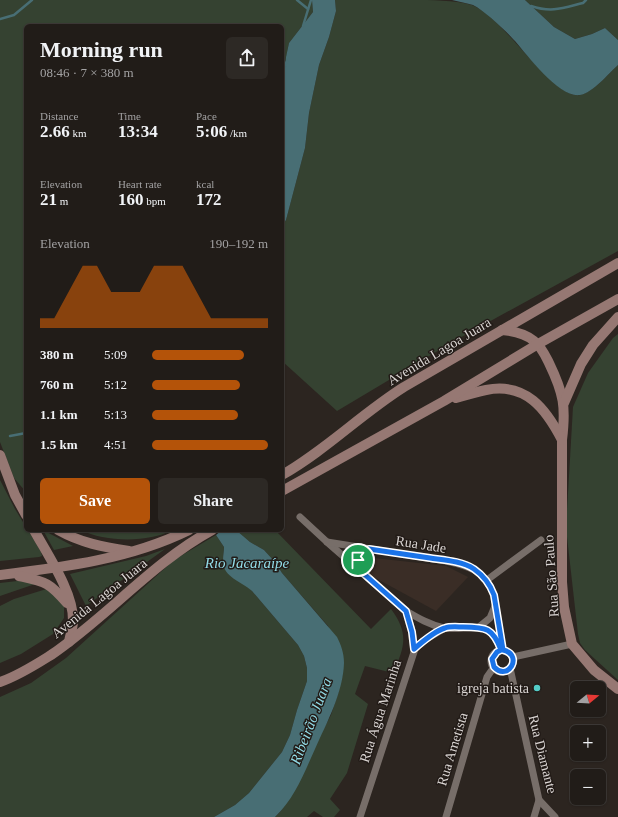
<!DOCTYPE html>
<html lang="en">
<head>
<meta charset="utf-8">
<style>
  body { margin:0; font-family:"Times New Roman",serif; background:#2d2925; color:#f1f3f6; height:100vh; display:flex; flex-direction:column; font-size:15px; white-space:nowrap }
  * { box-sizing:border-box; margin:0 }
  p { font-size:13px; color:#a2a1a2 }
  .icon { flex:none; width:22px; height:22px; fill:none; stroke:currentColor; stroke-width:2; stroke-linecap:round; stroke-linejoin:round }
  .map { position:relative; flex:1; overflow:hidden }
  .drawer { position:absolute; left:24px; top:24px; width:260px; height:508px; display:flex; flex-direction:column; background:#211c18; border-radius:6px; box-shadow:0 1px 3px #0004,0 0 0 1px #3e3a37 }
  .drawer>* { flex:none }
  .needle { width:26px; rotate:72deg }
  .fabs { position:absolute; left:570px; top:681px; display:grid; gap:8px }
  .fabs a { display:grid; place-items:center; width:36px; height:36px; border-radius:6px; background:#211c18; box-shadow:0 1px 3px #0004,0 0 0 1px #3e3a37; font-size:20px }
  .pin { position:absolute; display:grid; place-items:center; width:34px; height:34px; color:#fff; margin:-17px; border:2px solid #fff; border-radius:50%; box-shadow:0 1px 4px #0007 }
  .round { display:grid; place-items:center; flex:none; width:42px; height:42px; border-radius:6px; background:#2d2925 }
  .headline { display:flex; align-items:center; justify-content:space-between; height:68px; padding:0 16px }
  h1 { font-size:22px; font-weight:800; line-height:30px }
  .figures { display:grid; grid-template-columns:repeat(3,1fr); gap:6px; height:68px; padding:4px 16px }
  .figures div { display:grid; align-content:center }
  .figures b { font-size:17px; font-weight:800 }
  .figures small { font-size:11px; font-weight:400 }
  .figures p { font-size:11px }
  .chart { height:112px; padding:8px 16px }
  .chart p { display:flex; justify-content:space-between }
  .chart svg { width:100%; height:72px; margin-top:4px; fill:#b45309; opacity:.7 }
  .action { display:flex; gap:8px; margin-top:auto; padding:8px 16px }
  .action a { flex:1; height:46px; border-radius:6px; background:#b45309; color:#fff; font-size:16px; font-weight:800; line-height:46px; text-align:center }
  .action a+a { background:#2d2925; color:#f1f3f6 }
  ul { padding:0 16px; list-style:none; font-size:13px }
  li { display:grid; grid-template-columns:64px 48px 1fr; align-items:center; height:30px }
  li i { height:10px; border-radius:5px; background:#b45309 }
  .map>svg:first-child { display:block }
</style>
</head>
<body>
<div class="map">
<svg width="618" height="817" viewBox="0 0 618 817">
  <rect width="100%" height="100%" fill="#2c2520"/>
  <!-- built -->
  <polygon fill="#3a2d26" points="374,558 446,566 468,577 436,611 370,575 367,571 366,565 369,559"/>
  <!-- green -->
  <g fill="#354231">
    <polygon points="0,0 312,0 313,12 289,43 286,57 282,99 282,26 26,26 26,492 14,478 0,442"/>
    <path d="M335,0C361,0 386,0 412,0C432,0 453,0 472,5C504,17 553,100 580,95C594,92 608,74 618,65V251L456,340L337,411L282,361V226L286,220L305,148L309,113L319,65L329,37L336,11Z"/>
    <polygon points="525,0 618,0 618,40 605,28 592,34 575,39 554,27"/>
    <polygon points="618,334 618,680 585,650 580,643 578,634 566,528 573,407 588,373 613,338"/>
    <polygon points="0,480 15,509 26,527 26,530 28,530 41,552 42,556 39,557 0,561"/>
    <polygon points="43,530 73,546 54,550"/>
    <path d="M81,530H172C149,543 104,542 81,530Z"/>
    <path d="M236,530H275L371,629L391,609C409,633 405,647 393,673L365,666L355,694L368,704L347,773L330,799L340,810L334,817H323L314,811L307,817H275L281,811L331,715L338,694L343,673L328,626L282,573L275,562L264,550L250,542Z"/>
    <polygon points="216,535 224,547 223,560 237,580 245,584 252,591 298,645 304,656 307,668 307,681 297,710 290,735 282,752 249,793 235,805 214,817 0,817 0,697 31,683 66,658 174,560"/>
    <polygon points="165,549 86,606 70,574 146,556"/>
    <polygon points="26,580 41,582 0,596 0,583"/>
    <polygon points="53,587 64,602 64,618 53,634 21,654 0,663 0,606 14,599"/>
  </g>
  <!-- water -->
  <g fill="#486e74">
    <polygon points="312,0 335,0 336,11 329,37 319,65 309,113 305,148 286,220 282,226 282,99 286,57 289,43 313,12"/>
    <path d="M452,0H525L554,27L575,39L592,34L605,28L618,40V65C609,73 593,93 580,95C559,98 528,56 515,41C506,31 485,11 473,5C467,3 459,2 452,0Z"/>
    <path d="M222,530H236L250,542L264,550L275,562L282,573L337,637C341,645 344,653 344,663C343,693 327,722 315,749C304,773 295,798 275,817H214L235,805L249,793L282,752L290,735L297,710L307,681V668L304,656L298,645L252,591C241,581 222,577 223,560C223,555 224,551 224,547L216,535Z"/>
  </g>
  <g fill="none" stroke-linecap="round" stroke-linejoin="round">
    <!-- stream -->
    <g stroke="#486e74" stroke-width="2.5">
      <polyline points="297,0 308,9"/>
      <path d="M531,6C552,13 563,8 583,3L586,0"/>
      <polyline points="0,19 14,15 32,0"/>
      <polyline points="303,26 311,0"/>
      <polyline points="282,72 287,61"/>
      <polyline points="10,436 26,433"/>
    </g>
    <!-- street -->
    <g stroke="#776e69" stroke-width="7">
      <polyline points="300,517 327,542 406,611 412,631 415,649 360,817"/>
      <path d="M327,542L446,561C470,566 485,571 494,595L503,650"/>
      <polyline points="355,566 358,560 369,549"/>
      <polyline points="487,580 541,540"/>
      <path d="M406,611C418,618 430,625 444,628C469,632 488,616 500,648"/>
      <polyline points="479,627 490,618 495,606"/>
      <polyline points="415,649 423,641 445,628"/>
      <circle cx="502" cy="661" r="11"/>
      <polyline points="513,657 572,644"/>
      <polyline points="510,668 539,800 555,817"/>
      <polyline points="446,817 487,677 494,667"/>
      <polyline points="534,817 539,800"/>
    </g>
    <!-- secondary -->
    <g stroke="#967873" stroke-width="10">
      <path d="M502,330C513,331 525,333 534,341C541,346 545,355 549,363C564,394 566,407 562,440V582L564,607L572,644L594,670L618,689"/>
      <path d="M456,398C466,395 476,392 486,390C526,382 546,409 562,440"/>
      <polyline points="564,403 581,364 593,345 618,317"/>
      <polyline points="0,455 15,495 26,515"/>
      <path d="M282,475C326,450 361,414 404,387L618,263"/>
      <polyline points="282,491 444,401 538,344 618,299"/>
      <path d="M34,530C47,554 74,593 73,621C73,628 70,635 69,642"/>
      <path d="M58,530C81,543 103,547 129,551"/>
      <path d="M0,575C65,567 130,559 189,530"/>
      <path d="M19,576C46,582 49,582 67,603"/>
      <path d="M0,682C18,676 35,665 51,655C107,617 152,563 212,530"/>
    </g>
  </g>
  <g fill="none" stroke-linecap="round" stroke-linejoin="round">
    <!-- route casing -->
    <g stroke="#fff" stroke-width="8">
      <path id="route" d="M369,549C389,552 410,555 430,558C444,560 462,561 474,569C484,576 490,584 494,595L503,650C524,655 508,682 494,667L492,659L497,652L501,650C493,628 486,627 463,627C458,627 450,626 445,628C435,631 422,642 414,649L412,632L406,611L355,566L358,560Z"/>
    </g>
    <!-- route -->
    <use href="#route" stroke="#1a73e8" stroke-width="5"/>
  </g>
  <!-- markers -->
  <circle fill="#54cdc8" stroke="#221b17" stroke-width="1.5" cx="537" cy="688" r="4"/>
  <g text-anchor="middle" stroke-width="3" stroke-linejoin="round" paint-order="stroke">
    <!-- street labels -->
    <g font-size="14" fill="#dad5d3" stroke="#221b17">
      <text transform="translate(439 351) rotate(-31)" y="5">Avenida Lagoa Juara</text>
      <text transform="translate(421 544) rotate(9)" y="5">Rua Jade</text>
      <text transform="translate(551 576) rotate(-94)" y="5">Rua São Paulo</text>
      <text transform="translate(99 598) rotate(-39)" y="5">Avenida Lagoa Juara</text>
      <text transform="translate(380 711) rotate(-72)" y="5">Rua Água Marinha</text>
      <text transform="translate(452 749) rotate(-73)" y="5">Rua Ametista</text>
      <text transform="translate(543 754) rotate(76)" y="5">Rua Diamante</text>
    </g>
    <!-- poi labels -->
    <g font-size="14" fill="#dad5d3" stroke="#221b17" text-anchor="end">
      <text x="529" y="693">igreja batista</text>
    </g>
    <!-- water labels -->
    <g font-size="15" font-style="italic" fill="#92dbe7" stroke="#221b17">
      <text x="247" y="568">Rio Jacaraípe</text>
      <text transform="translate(311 721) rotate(-69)" y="5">Ribeirão Juara</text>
    </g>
  </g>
</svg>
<div class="fabs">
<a><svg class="needle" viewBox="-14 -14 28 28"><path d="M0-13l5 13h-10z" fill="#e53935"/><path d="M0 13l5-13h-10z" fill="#a2a1a2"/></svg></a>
<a>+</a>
<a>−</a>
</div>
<div class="pin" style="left:358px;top:560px;background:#1e9e55"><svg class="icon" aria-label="arrive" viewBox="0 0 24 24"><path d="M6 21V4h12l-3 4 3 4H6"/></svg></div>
<section class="drawer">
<div class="headline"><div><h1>Morning run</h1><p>08:46 · 7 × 380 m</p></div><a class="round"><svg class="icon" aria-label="share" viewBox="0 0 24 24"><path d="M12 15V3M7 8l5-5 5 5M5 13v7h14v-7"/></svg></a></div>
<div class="figures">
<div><p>Distance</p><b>2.66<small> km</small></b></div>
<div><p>Time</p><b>13:34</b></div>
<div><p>Pace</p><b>5:06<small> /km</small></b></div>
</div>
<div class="figures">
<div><p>Elevation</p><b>21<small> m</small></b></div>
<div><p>Heart rate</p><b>160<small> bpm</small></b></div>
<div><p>kcal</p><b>172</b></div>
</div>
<div class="chart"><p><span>Elevation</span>190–192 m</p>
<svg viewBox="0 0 160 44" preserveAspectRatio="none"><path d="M0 44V38L10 38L20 22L30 6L40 6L50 22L60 22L70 22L80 6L90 6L100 6L110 22L120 38L130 38L140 38L150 38L160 38V44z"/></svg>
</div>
<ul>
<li><b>380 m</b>5:09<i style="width:79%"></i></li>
<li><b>760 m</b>5:12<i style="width:76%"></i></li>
<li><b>1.1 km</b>5:13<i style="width:74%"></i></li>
<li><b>1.5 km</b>4:51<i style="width:100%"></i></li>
</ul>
<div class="action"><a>Save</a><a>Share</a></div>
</section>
</div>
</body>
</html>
